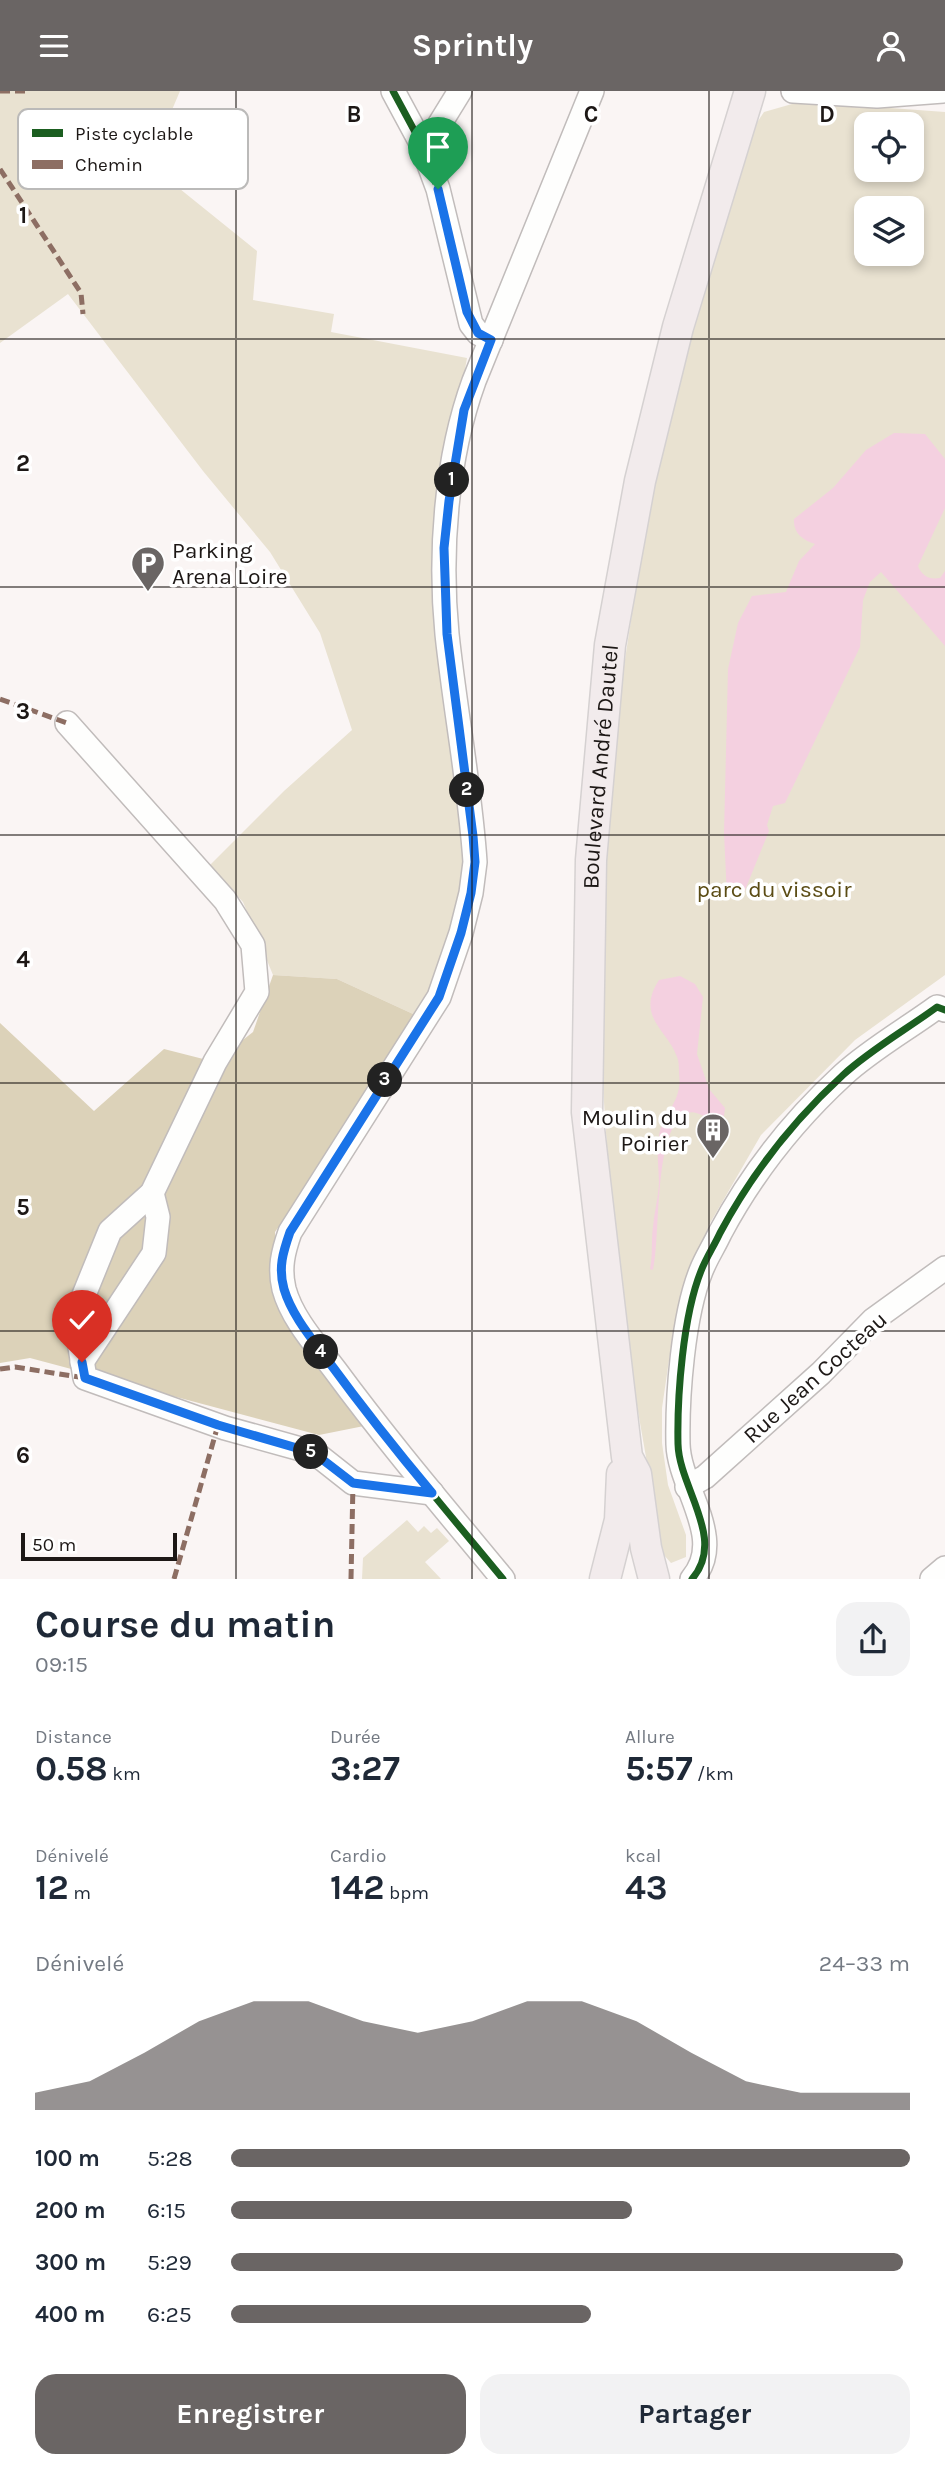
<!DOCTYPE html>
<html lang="fr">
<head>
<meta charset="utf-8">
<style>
  body { margin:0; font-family:Karla,sans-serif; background:#f2f2f3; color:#1f2937; height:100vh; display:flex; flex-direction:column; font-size:26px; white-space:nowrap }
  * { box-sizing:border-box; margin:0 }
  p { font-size:23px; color:#747a83 }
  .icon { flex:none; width:38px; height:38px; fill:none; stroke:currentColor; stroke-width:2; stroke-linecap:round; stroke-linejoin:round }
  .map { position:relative; height:1488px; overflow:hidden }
  .drawer { display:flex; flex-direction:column; background:#fff; flex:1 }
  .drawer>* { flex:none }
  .buttons { position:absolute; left:854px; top:21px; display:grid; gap:14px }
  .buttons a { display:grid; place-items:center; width:70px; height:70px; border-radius:14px; background:#fff; box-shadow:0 4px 10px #0003; font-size:35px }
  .scale { position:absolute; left:21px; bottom:18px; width:156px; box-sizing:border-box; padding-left:7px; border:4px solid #1d1816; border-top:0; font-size:19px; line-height:24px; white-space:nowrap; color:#1d1816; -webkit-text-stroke:5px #fff; paint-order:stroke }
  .pin { position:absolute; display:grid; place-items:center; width:60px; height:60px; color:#fff; margin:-72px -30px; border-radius:50% 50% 50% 0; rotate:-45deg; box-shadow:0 0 7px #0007 }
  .pin .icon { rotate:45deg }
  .km { position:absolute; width:35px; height:35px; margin:-18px; border-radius:50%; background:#222; color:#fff; font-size:19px; line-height:35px; text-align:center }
  .round { display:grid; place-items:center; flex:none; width:74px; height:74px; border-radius:21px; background:#f2f2f3 }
  .overview { display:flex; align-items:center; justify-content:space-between; height:119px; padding:0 35px }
  h1 { font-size:38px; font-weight:700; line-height:52px }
  .metrics { display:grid; grid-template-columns:repeat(3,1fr); gap:10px; height:119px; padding:7px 35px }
  .metrics div { display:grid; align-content:center }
  .metrics b { font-size:35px; font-weight:700 }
  .metrics small { font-size:19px; font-weight:400 }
  .metrics p { font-size:19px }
  .chart { height:196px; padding:14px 35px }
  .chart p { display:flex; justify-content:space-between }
  .chart svg { width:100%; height:126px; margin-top:7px; fill:#6a6564; opacity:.7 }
  .primary-button { display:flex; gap:14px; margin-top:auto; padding:14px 35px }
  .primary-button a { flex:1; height:80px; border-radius:21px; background:#6a6564; color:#fff; font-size:28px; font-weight:700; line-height:80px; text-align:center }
  .primary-button a+a { background:#f2f2f3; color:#1f2937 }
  ul { padding:0 35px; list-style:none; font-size:23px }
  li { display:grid; grid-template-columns:112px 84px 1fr; align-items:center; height:52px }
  li i { height:18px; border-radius:9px; background:#6a6564 }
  header { display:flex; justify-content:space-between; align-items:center; height:91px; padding:0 35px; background:#6a6564; color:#fff; font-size:32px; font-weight:700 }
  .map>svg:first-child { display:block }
</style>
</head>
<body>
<header><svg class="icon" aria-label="menu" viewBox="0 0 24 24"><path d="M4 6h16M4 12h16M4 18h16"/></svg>Sprintly<svg class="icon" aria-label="person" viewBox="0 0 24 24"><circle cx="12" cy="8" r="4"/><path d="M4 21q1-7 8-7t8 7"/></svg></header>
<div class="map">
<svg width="945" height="1488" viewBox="0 0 945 1488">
  <rect width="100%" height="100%" fill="#faf5f4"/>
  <!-- green -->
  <g fill="#e9e2d1" fill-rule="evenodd">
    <polygon points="0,0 180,0 149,73 257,160 253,209 334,223 331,241 467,267 440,420 470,788 424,928 337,888 273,884 243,811 209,775 284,700 352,639 320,542 270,461 203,380 68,203 0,252"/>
    <path d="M792,13H836L945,21V884L855,949L761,1044L709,1134L673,1242L662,1317V1352L668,1394L686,1444V1466L671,1472L663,1463L636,1309L613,1147L604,1011L601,891L606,734L617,621L649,411L694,232L750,42L764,21ZM866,33H912V79H866ZM866,117H912V163H866Z"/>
    <polygon points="407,1429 418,1441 424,1435 431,1442 437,1437 449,1450 425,1471 441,1488 362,1488 363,1467"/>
  </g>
  <!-- forest -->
  <polygon fill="#dcd2b9" points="273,884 337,888 424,928 275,1141 276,1195 374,1333 319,1344 30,1267 0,1272 0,932 94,1020 164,958 215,971 253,941"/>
  <!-- water -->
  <g fill="#f4d0e0">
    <path d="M894,342L925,343L945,368V417L918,475C922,485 929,489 940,487L945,480V555L881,481L870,491L863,509L860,556L785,712L773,715L767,734L769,740L741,809L727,805L724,742L728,578L738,532L752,505L786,501L799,470L815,453C803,449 793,442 794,428L833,397L866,359Z"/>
    <path d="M680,885L695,893L703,906L697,963L709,998L725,1017L724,1025C721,1026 717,1027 714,1027C703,1028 695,1016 684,1024C653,1043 661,1144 653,1179L650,1178C653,1164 651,1150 653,1136C654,1122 658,1108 659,1093C659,1077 656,1062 659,1045C663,1020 683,1012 679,982C679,977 679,970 677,966C668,939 635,926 659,889Z"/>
  </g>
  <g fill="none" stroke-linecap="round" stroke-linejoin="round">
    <!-- minor casing -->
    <g stroke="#c1bcbb" stroke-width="26">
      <g id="minor">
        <polyline points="393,0 421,52 438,98 471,233 478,242 491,249"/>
        <polyline points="793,0 877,5 943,0"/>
        <polyline points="421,52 436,39 460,0"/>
        <polyline points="67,632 225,809 253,854 257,901 215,971 152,1102 110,1140 75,1226 85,1287 225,1337 315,1362 353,1392 432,1402"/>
        <polyline points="82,1271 154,1162 158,1126 152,1102"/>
        <polyline points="687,1396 705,1386 821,1282 873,1229 945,1177"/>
        <path d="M503,1488C446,1419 388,1351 335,1279C317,1255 292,1228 284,1198C279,1177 283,1161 290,1141L439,906L461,842L471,802L475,771C470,695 455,619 447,543C439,462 446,367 474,290L592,0"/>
        <path d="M692,1488C727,1448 679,1397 678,1353C677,1305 683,1225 701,1180C706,1167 714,1155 720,1142C752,1082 793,1030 843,984C870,959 907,938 937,916L945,919"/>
        <polyline points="932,1488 945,1477"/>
      </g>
    </g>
    <!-- major casing -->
    <g stroke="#d5d1d1" stroke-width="33">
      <g id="major">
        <polyline points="605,1488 620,1429 622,1383"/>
        <path id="s1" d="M654,1488L646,1457L636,1383L627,1366L587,1021L591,769L610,554L640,390L678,236L750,0"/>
      </g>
    </g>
    <!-- minor -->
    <use href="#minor" stroke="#fefefd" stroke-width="23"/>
    <!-- major -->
    <use href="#major" stroke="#f2ebec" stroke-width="30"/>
    <!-- quiet -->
    <g stroke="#8d6e63" stroke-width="5" stroke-dasharray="10 5" stroke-linecap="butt">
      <polyline points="0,0 26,0"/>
      <polyline points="0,78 81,202 83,223"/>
      <polyline points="0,608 67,632"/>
      <polyline points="0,1278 15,1276 85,1287"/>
      <polyline points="174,1488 218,1334"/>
      <polyline points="351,1488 353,1392"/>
    </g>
    <!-- cycleway casing -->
    <g stroke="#fff" stroke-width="11">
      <g id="cycleway">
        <path d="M393,0L421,52L438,98L471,233L478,242L491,249L464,319L449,410L444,457L447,543L475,771L471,802L461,842L439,906L290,1141C283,1161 279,1177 284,1198C292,1228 317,1255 335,1279C388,1351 446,1419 503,1488"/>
        <path d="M692,1488C727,1448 679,1397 678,1353C677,1305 683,1225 701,1180C706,1167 714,1155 720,1142C752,1082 793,1030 843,984C870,959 907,938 937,916L945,919"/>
      </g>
    </g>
    <!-- cycleway -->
    <use href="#cycleway" stroke="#1b5e20" stroke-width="7"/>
  </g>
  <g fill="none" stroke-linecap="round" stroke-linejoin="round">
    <!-- route casing -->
    <g stroke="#fff" stroke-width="14">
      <path id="route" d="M82,1271L85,1287L218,1334L314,1362L353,1392L432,1402C396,1359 362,1316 329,1271C313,1249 292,1225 284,1198C278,1177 283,1161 290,1141L439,906L461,842L471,802L475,771L473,745L447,543L444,457L449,410L464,319L491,249L478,242L467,221L438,98"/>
    </g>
    <!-- route -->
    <use href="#route" stroke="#1a73e8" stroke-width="9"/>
  </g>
  <!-- grid -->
  <path fill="none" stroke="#1d1816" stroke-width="2" stroke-opacity="0.55" d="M236,0V1488M472,0V1488M709,0V1488M0,248H945M0,496H945M0,744H945M0,992H945M0,1240H945"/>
  <!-- icons -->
  <defs>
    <g id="parking-pin" transform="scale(1.75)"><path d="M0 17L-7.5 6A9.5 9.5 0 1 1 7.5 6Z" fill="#6a6564" stroke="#fff"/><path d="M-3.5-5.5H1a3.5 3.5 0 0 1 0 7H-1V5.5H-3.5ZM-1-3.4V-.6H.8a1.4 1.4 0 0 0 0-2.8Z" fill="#fff"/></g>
    <g id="building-pin" transform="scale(1.75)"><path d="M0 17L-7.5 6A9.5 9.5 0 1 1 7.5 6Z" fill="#6a6564" stroke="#fff"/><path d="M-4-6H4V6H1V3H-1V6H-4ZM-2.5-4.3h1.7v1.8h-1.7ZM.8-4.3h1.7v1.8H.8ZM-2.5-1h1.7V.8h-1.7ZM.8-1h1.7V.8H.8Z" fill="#fff"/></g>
  </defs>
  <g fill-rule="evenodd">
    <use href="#parking-pin" x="148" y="472"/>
    <use href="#building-pin" x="713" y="1039"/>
  </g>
  <g text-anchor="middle" stroke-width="7" stroke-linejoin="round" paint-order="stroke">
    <!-- poi labels -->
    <g font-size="23" fill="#1d1816" stroke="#fff" text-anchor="start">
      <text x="172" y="467">Parking<tspan x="172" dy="26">Arena Loire</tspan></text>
      <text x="688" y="1034" text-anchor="end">Moulin du<tspan x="688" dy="26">Poirier</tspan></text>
    </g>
    <!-- street labels -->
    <g font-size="23" fill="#1d1816" stroke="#fff">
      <text dy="8" stroke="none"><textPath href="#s1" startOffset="819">Boulevard André Dautel</textPath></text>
      <text transform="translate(815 1286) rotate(-42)" y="8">Rue Jean Cocteau</text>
    </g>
    <!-- park labels -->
    <g font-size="23" fill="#5b4c15" stroke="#fff">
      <text x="774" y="806">parc du vissoir</text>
    </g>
  </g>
  <!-- legend -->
  <rect x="18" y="18" width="230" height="80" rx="10" fill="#fff" stroke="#bbbab9" stroke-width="2"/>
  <rect x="32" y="38" width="31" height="8" fill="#1b5e20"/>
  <rect x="32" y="69" width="31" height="9" fill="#8d6e63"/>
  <g font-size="19" fill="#1d1816">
    <text x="75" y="49">Piste cyclable</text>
    <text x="75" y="80">Chemin</text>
  </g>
  <g font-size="23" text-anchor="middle" font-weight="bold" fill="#1d1816" stroke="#fff" stroke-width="7" stroke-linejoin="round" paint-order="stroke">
    <text x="354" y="31">B</text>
    <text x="591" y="31">C</text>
    <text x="827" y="31">D</text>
    <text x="23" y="132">1</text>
    <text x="23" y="380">2</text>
    <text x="23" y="628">3</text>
    <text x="23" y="876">4</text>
    <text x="23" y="1124">5</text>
    <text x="23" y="1372">6</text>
  </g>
</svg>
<div class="buttons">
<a><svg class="icon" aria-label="locate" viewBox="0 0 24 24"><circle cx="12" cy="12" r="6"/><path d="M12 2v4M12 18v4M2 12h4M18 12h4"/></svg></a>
<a><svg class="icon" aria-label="layers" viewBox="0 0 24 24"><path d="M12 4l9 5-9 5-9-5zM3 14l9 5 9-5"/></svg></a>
</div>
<div class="scale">50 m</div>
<div class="pin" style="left:438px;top:98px;background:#1e9e55"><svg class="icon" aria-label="arrive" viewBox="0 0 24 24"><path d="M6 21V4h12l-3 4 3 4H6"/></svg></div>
<div class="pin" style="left:82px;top:1271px;background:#d93025"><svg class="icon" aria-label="check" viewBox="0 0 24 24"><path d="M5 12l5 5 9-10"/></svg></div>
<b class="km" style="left:452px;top:389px">1</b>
<b class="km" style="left:467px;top:699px">2</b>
<b class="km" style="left:385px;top:989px">3</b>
<b class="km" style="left:321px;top:1261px">4</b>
<b class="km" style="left:311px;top:1361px">5</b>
</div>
<section class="drawer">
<div class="overview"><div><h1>Course du matin</h1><p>09:15</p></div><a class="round"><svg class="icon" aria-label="share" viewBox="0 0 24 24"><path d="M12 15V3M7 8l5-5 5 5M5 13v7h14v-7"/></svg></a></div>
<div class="metrics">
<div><p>Distance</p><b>0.58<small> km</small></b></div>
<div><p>Durée</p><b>3:27</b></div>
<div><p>Allure</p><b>5:57<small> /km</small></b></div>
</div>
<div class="metrics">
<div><p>Dénivelé</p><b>12<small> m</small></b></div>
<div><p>Cardio</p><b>142<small> bpm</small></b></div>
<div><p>kcal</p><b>43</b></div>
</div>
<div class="chart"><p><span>Dénivelé</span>24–33 m</p>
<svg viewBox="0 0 160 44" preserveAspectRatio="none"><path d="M0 44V38L10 34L20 24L30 13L40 6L50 6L60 13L70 17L80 13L90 6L100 6L110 13L120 24L130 34L140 38L150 38L160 38V44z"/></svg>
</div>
<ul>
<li><b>100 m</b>5:28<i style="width:100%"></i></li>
<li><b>200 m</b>6:15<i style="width:59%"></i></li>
<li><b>300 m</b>5:29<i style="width:99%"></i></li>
<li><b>400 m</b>6:25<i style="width:53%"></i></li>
</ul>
<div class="primary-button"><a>Enregistrer</a><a>Partager</a></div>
</section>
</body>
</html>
